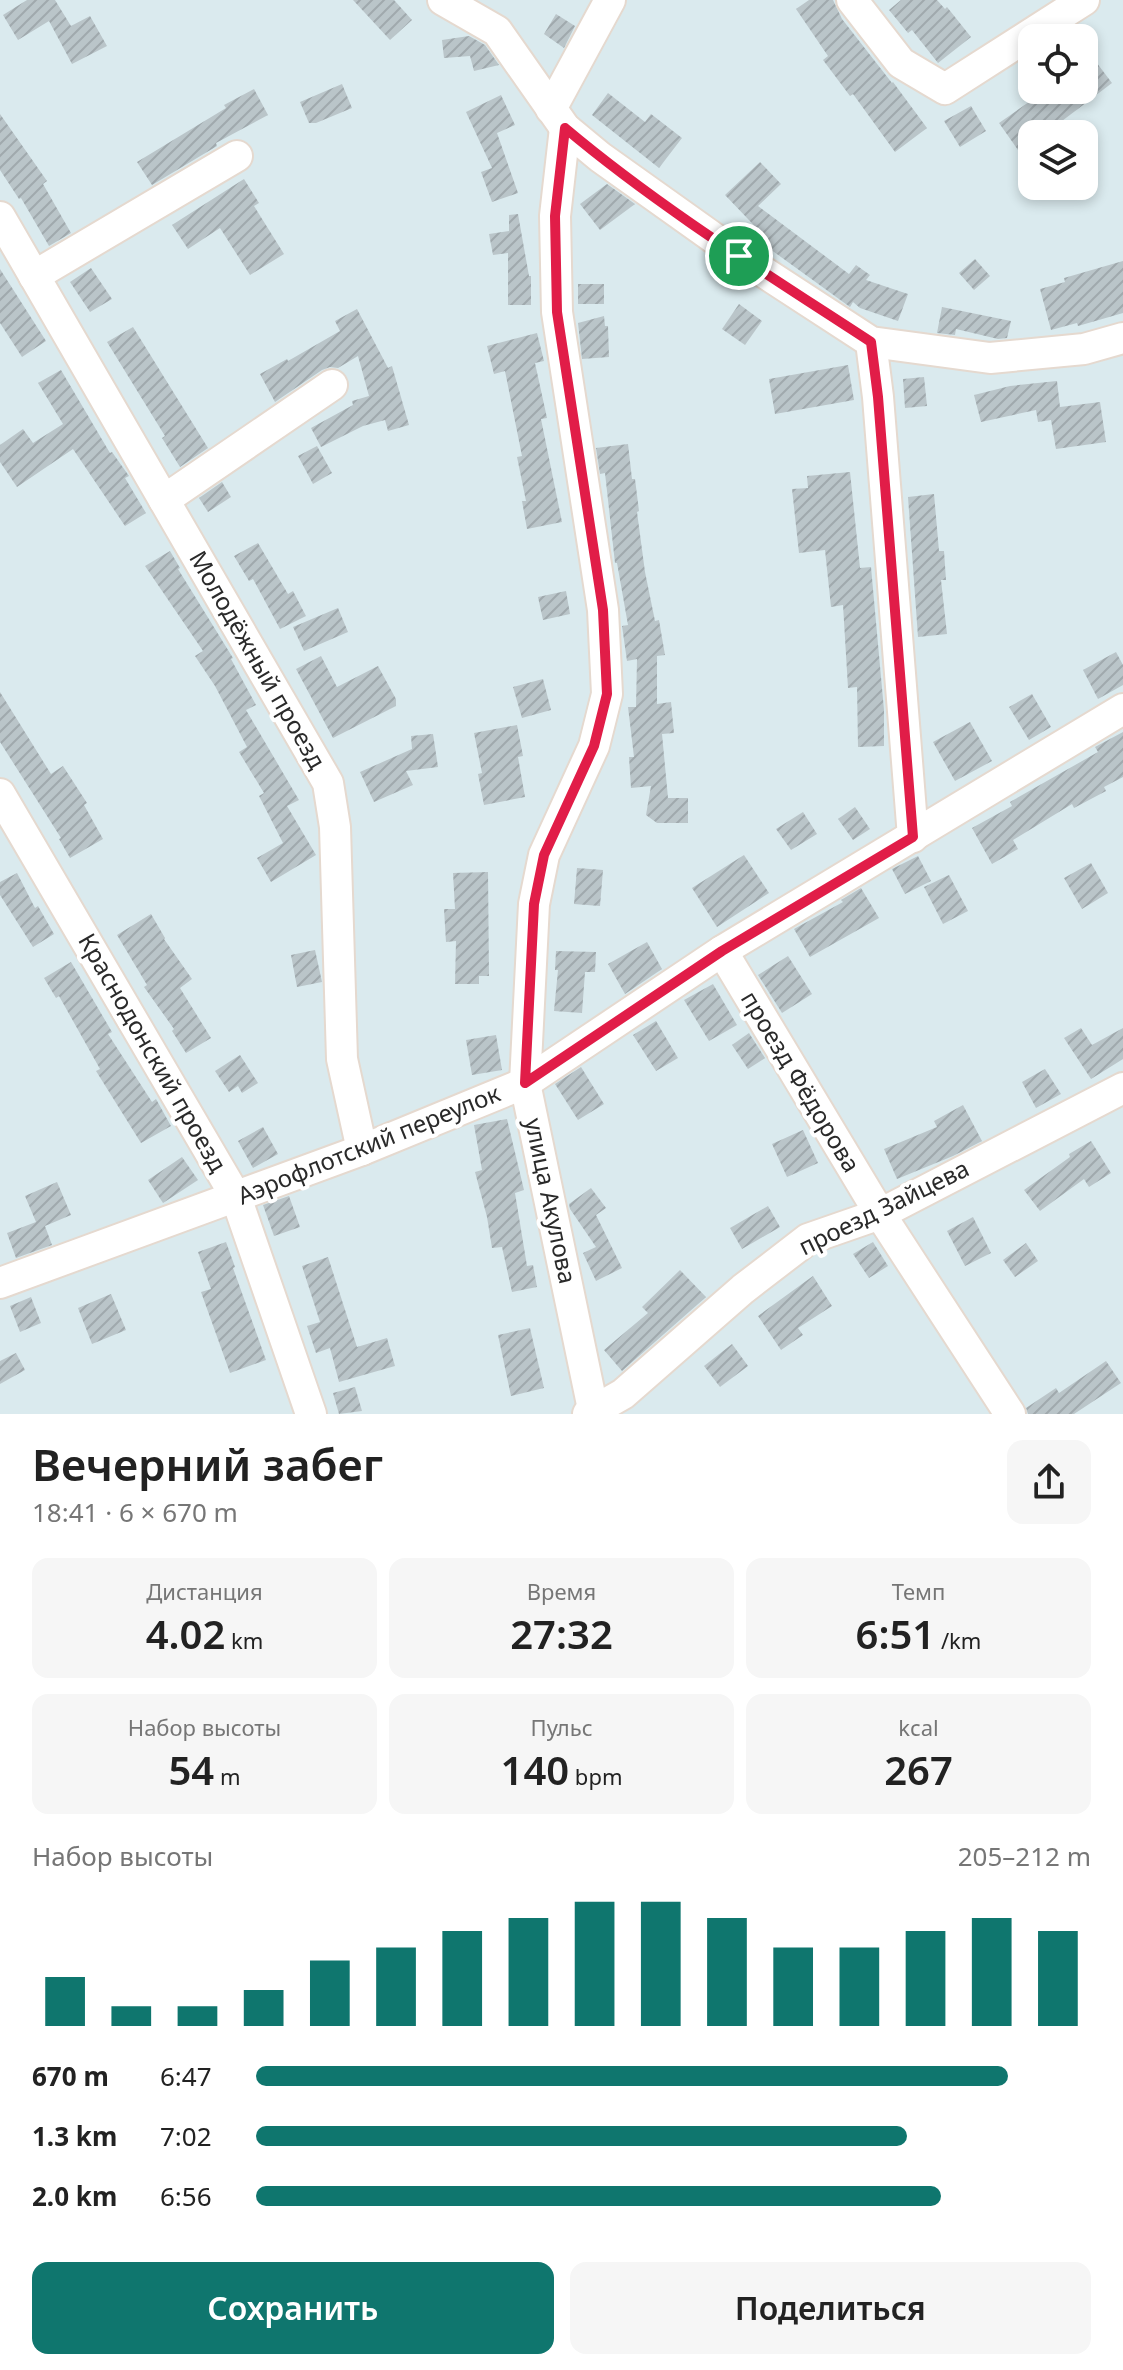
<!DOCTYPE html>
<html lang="ru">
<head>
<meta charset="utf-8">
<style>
  body { margin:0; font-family:"Noto Sans",sans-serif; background:#f6f6f6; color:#222; height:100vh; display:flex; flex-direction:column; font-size:30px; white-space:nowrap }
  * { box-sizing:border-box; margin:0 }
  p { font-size:26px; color:#767676 }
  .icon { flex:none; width:44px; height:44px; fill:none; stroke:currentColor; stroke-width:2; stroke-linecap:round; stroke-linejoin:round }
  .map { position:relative; height:1414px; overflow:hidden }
  .drawer { display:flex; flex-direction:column; background:#fff; flex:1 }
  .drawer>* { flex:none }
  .tools { position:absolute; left:1018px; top:24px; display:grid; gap:16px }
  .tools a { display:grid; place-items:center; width:80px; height:80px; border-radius:16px; background:#fff; box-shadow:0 4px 12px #0003; font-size:40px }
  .pin { position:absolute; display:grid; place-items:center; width:68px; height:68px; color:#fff; margin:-34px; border:4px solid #fff; border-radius:50%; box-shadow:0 2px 8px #0007 }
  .round { display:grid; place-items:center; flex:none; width:84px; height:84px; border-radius:16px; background:#f6f6f6 }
  .head { display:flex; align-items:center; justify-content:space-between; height:136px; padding:0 32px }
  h1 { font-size:44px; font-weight:600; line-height:60px }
  .stats { display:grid; grid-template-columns:repeat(3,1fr); gap:12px; height:136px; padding:8px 32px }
  .stats div { display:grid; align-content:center; border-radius:16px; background:#f6f6f6; text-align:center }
  .stats b { font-size:40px; font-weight:600 }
  .stats small { font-size:22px; font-weight:400 }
  .stats p { font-size:22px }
  .chart { height:224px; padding:16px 32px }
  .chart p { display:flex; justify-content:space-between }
  .chart svg { width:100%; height:144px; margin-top:8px; stroke:#0f766e; stroke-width:6 }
  .button { display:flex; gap:16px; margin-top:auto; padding:16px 32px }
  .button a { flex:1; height:92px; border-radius:16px; background:#0f766e; color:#fff; font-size:32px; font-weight:600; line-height:92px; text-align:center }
  .button a+a { background:#f6f6f6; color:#222 }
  ul { padding:0 32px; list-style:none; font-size:26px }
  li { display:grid; grid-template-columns:128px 96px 1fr; align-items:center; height:60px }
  li i { height:20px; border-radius:10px; background:#0f766e }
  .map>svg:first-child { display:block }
</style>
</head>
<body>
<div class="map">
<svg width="1123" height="1414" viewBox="0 0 1123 1414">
  <defs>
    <pattern id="building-hatch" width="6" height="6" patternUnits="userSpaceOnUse" patternTransform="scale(2)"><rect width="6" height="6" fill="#bac5c9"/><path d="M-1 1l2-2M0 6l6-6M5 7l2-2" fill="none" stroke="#a0a9ad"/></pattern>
  </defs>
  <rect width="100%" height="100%" fill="#daeaee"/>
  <!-- building -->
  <g fill="url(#building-hatch)">
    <polygon points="27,0 55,0 71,26 90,16 107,46 72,64 49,21 18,40 3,15"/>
    <polygon points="353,0 394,0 412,20 390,40"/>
    <polygon points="809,0 833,0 842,19 892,83 893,82 927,128 895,152 853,94 850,96 823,60 828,56 796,9"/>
    <polygon points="901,0 937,0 945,9 947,7 971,37 938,63 912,30 908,33 889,10"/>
    <polygon points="556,14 575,26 564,48 544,34"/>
    <polygon points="469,36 485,45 499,65 474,71 470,56 444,58 442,40"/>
    <polygon points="1084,46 1112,83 1058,124 1065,134 1032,134 1032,170 999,123 1046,90 1084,90"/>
    <polygon points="342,84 352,108 316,123 309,123 300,102"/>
    <polygon points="254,89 268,115 216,143 217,146 152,185 137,162 226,108 224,105"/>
    <polygon points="608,93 645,122 651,114 682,138 659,168 592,115"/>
    <polygon points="501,95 515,125 497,133 518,193 492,202 481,172 492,168 466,112"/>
    <polygon points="971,106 986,131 960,147 944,121"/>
    <polygon points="0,114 47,181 43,184 71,233 49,246 21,198 19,199 0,170"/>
    <polygon points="760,162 781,184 758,206 849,274 856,265 870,275 866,280 908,294 898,321 860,308 853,302 850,307 763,244 767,239 725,195"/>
    <polygon points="244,179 259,203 254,206 284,254 250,275 220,228 188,249 172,225"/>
    <polygon points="607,184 635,204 600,230 580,204"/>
    <polygon points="518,214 529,276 531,276 531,305 508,305 508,253 493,255 489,234 509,231 509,215"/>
    <polygon points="975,259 990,276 974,290 959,273"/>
    <polygon points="1123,261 1123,313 1078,326 1077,323 1051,330 1040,289 1065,282 1064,278"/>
    <polygon points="91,268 112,299 90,312 70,282"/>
    <polygon points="0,269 46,341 22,357 0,323"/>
    <rect x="578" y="284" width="26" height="20"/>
    <polygon points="739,304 762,321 745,345 722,329"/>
    <polygon points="942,307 1011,321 1007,338 998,339 956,329 955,335 937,333"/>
    <polygon points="357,309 388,368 392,366 409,425 388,431 385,420 363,426 321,447 311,428 353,405 352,401 369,396 358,356 338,368 330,367 322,370 275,402 260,374 287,359 288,361 340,331 335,321"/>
    <polygon points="604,316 605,326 608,326 609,357 582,359 578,323"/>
    <polygon points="133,327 208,448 180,467 162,438 165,436 107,342"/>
    <polygon points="537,333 544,361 535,363 547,418 541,419 562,522 527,529 522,501 526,501 517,457 522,456 505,371 494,374 487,346"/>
    <polygon points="848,365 854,400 775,414 769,379"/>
    <polygon points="61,370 110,453 112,452 129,476 125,478 146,513 125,526 73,449 17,487 0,462 0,445 23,429 33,443 63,424 38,383"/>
    <polygon points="924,377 927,406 905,408 903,379"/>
    <polygon points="1057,381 1060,407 1100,402 1106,442 1056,449 1051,420 1038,422 1036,410 981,422 974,395 1010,386"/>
    <polygon points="628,444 632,479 635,479 639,511 637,512 645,572 655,621 659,620 665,655 657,656 657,704 671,702 674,733 662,734 668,798 688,798 688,823 657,823 646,815 651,786 631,788 629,757 634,757 628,707 636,707 637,659 627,661 622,626 628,625 617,563 615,563 605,473 600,474 596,448"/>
    <polygon points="317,446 332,473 313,484 298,456"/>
    <polygon points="850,472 860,568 871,567 884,710 884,746 858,747 857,687 848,688 843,605 831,607 825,550 799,553 792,489 808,488 807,476"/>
    <polygon points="222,482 231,497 208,512 199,498"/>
    <polygon points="934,494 939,551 944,551 946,580 941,580 947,634 918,637 908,497"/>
    <polygon points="258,543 288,594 293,591 306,616 280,629 253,579 249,581 234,556"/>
    <polygon points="170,551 180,568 178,569 233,658 231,659 256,705 246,710 299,800 287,806 316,855 271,882 257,858 283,843 259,796 264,793 239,752 247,747 215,686 195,656 203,651 145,566"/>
    <polygon points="566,591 570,614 543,620 538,597"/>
    <polygon points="338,608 348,632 304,651 293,627"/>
    <polygon points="1116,652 1123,665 1123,685 1098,699 1083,670"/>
    <polygon points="321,656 337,687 378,666 396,699 396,706 333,738 296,669"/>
    <polygon points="543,679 551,710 522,718 513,687"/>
    <polygon points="0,692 51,774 63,766 87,803 84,805 103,839 70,858 59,839 61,838 0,742"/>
    <polygon points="1032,694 1051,727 1029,740 1009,707"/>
    <polygon points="970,722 992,761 955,781 933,742"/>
    <polygon points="517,725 523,756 518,757 525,797 484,805 478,774 482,773 474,733"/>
    <polygon points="1123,732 1123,777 1104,787 1106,791 1074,808 1072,804 1013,840 1018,849 992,864 972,828 1012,806 1010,802 1098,752 1095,747"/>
    <polygon points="433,734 438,767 406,771 413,785 374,802 360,772 412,749 411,736"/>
    <polygon points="855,807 870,829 853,840 838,819"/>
    <polygon points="803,812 817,834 791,850 776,829"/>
    <polygon points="744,855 769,893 717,927 692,888"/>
    <polygon points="918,856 931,881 905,894 892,869"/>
    <polygon points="1091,863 1108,893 1082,909 1064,878"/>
    <polygon points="577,868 603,870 600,906 574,904"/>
    <polygon points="488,872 489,976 479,976 479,984 455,984 456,941 446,942 444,909 455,909 453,873"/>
    <polygon points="17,873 35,908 38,906 54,934 33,947 0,895 0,882"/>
    <polygon points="949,875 968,911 943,924 924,887"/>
    <polygon points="861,888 879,918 810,957 794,929 843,902 841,900"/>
    <polygon points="151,914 165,938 164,939 192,979 180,988 211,1038 186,1053 172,1031 174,1029 144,987 147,985 117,935"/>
    <polygon points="647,942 662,969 625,994 608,964"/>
    <polygon points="315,950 322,982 297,987 291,955"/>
    <polygon points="556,951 596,952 595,972 585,972 582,1013 554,1011 558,970 555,970"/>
    <polygon points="788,956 812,994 782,1013 758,975"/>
    <polygon points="71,962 112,1032 108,1034 152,1102 156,1099 171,1126 141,1143 96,1071 100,1069 59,996 56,998 44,978"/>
    <polygon points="713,984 737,1025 709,1041 684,1000"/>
    <polygon points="656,1021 678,1058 656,1071 633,1035"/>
    <polygon points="1081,1028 1092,1045 1123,1028 1123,1059 1091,1079 1064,1038"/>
    <polygon points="749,1033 765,1058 748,1069 732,1045"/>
    <polygon points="496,1035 502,1070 472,1075 466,1040"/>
    <polygon points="240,1055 258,1083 242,1093 238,1086 229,1092 215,1071"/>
    <polygon points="581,1067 604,1104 578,1120 555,1084"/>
    <polygon points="1045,1069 1061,1094 1036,1108 1022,1082"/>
    <polygon points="963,1105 982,1141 953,1156 897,1179 884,1149 937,1127 934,1121"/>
    <polygon points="507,1119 524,1190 515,1193 527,1266 533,1265 537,1287 512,1292 502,1247 492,1248 487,1217 475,1172 482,1170 474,1125"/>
    <polygon points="263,1127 278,1154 253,1168 238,1141"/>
    <polygon points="803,1130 818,1163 787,1177 772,1144"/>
    <polygon points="1091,1141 1111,1173 1089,1187 1084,1179 1040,1211 1024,1190 1070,1157 1069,1154"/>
    <polygon points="182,1157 198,1180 163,1203 148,1180"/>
    <polygon points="57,1182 71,1215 45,1226 52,1245 16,1258 7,1233 36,1222 25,1196"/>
    <polygon points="591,1188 606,1208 596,1215 622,1268 596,1281 583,1253 596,1247 570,1209 569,1204"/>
    <polygon points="289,1196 300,1227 274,1236 263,1205"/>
    <polygon points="768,1206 780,1227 742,1249 730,1228"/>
    <polygon points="973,1217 991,1253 965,1266 947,1231"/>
    <polygon points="226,1242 235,1267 233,1268 266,1360 230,1373 201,1292 211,1289 198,1252"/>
    <polygon points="873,1242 888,1266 869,1278 853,1254"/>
    <polygon points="1026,1243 1038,1261 1015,1277 1003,1260"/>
    <polygon points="328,1257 357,1347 387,1338 395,1366 339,1382 330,1348 316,1353 307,1326 320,1322 302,1266"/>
    <polygon points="680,1270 706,1297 622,1371 604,1350 648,1313 642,1307"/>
    <polygon points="813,1276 832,1306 798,1328 803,1335 781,1350 758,1316"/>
    <polygon points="111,1294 126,1330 92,1344 78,1308"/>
    <polygon points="31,1297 41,1323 20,1332 10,1306"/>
    <polygon points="530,1328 544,1388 511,1396 498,1335"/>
    <polygon points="732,1344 748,1366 720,1387 704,1366"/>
    <polygon points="16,1353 25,1370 0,1384 0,1361"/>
    <polygon points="1106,1361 1121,1383 1074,1414 1028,1414 1026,1408 1056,1388 1059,1393"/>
    <polygon points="355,1387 362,1411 339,1414 333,1393"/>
  </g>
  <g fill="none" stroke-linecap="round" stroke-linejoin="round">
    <!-- minor casing -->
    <g stroke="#e5d9cf" stroke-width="34">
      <g id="minor">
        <polyline points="443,0 497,31 565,128 600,157 739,256 871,342 990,358 1084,349 1123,338"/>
        <polyline points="852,0 901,63 945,89 1084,0"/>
        <polyline points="551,109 610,0"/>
        <polyline points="565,128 555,216 557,312 603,610 607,694 594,746 544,855 534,904 525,1083 594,1414"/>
        <polyline points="0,217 328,783 335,827 342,1059 362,1150"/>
        <polyline points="34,276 237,156"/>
        <polyline points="871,342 878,397 913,837"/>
        <polyline points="164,500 332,385"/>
        <polyline points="0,794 236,1197 311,1414"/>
        <polyline points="722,951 880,1214 1010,1414"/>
        <polyline points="0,1283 362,1150 525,1083 722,951 1123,709"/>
        <polyline points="588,1414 623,1394 743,1289 808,1239 880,1214 1123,1088"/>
      </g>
    </g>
    <!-- minor -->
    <use href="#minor" stroke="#fff" stroke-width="30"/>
  </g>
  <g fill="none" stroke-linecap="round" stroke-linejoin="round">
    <!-- route casing -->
    <g stroke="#fff" stroke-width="16">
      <path id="route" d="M565,128C660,208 767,274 871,342L878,397L913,837L722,951L525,1083L534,904L544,855L594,746L607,694L603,610L557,312L555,216Z"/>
    </g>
    <!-- route -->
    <use href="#route" stroke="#e11d48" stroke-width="10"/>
  </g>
  <g text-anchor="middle" stroke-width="8" stroke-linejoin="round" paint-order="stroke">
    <!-- street labels -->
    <g font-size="24" fill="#2a2a2a" stroke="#fff">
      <text transform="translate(257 660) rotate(60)" y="8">Молодёжный проезд</text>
      <text transform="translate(152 1053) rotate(60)" y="8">Краснодонский проезд</text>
      <text transform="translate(800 1082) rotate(59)" y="8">проезд Фёдорова</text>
      <text transform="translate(369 1145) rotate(-22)" y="8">Аэрофлотский переулок</text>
      <text transform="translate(550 1201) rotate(78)" y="8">улица Акулова</text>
      <text transform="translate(884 1208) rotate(-26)" y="8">проезд Зайцева</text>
    </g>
  </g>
</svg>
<div class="tools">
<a><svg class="icon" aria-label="locate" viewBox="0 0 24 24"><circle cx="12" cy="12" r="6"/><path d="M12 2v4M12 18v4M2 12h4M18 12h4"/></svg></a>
<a><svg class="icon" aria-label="layers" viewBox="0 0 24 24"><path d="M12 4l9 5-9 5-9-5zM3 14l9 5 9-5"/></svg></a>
</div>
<div class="pin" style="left:739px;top:256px;background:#1e9e55"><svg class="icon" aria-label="arrive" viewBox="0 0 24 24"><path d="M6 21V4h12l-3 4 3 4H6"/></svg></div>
</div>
<section class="drawer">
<div class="head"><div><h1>Вечерний забег</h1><p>18:41 · 6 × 670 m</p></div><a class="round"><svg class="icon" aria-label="share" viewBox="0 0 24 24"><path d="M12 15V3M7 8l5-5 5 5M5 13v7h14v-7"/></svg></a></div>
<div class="stats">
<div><p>Дистанция</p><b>4.02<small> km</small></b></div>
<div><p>Время</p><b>27:32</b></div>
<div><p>Темп</p><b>6:51<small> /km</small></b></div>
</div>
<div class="stats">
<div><p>Набор высоты</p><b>54<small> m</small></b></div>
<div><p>Пульс</p><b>140<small> bpm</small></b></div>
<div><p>kcal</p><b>267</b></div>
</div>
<div class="chart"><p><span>Набор высоты</span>205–212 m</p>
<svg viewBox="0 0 160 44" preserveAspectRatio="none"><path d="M5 44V29M15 44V38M25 44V38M35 44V33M45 44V24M55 44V20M65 44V15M75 44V11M85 44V6M95 44V6M105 44V11M115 44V20M125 44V20M135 44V15M145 44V11M155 44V15"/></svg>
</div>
<ul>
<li><b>670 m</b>6:47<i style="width:90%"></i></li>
<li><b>1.3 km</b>7:02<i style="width:78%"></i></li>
<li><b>2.0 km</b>6:56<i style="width:82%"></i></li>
</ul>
<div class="button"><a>Сохранить</a><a>Поделиться</a></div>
</section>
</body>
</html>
